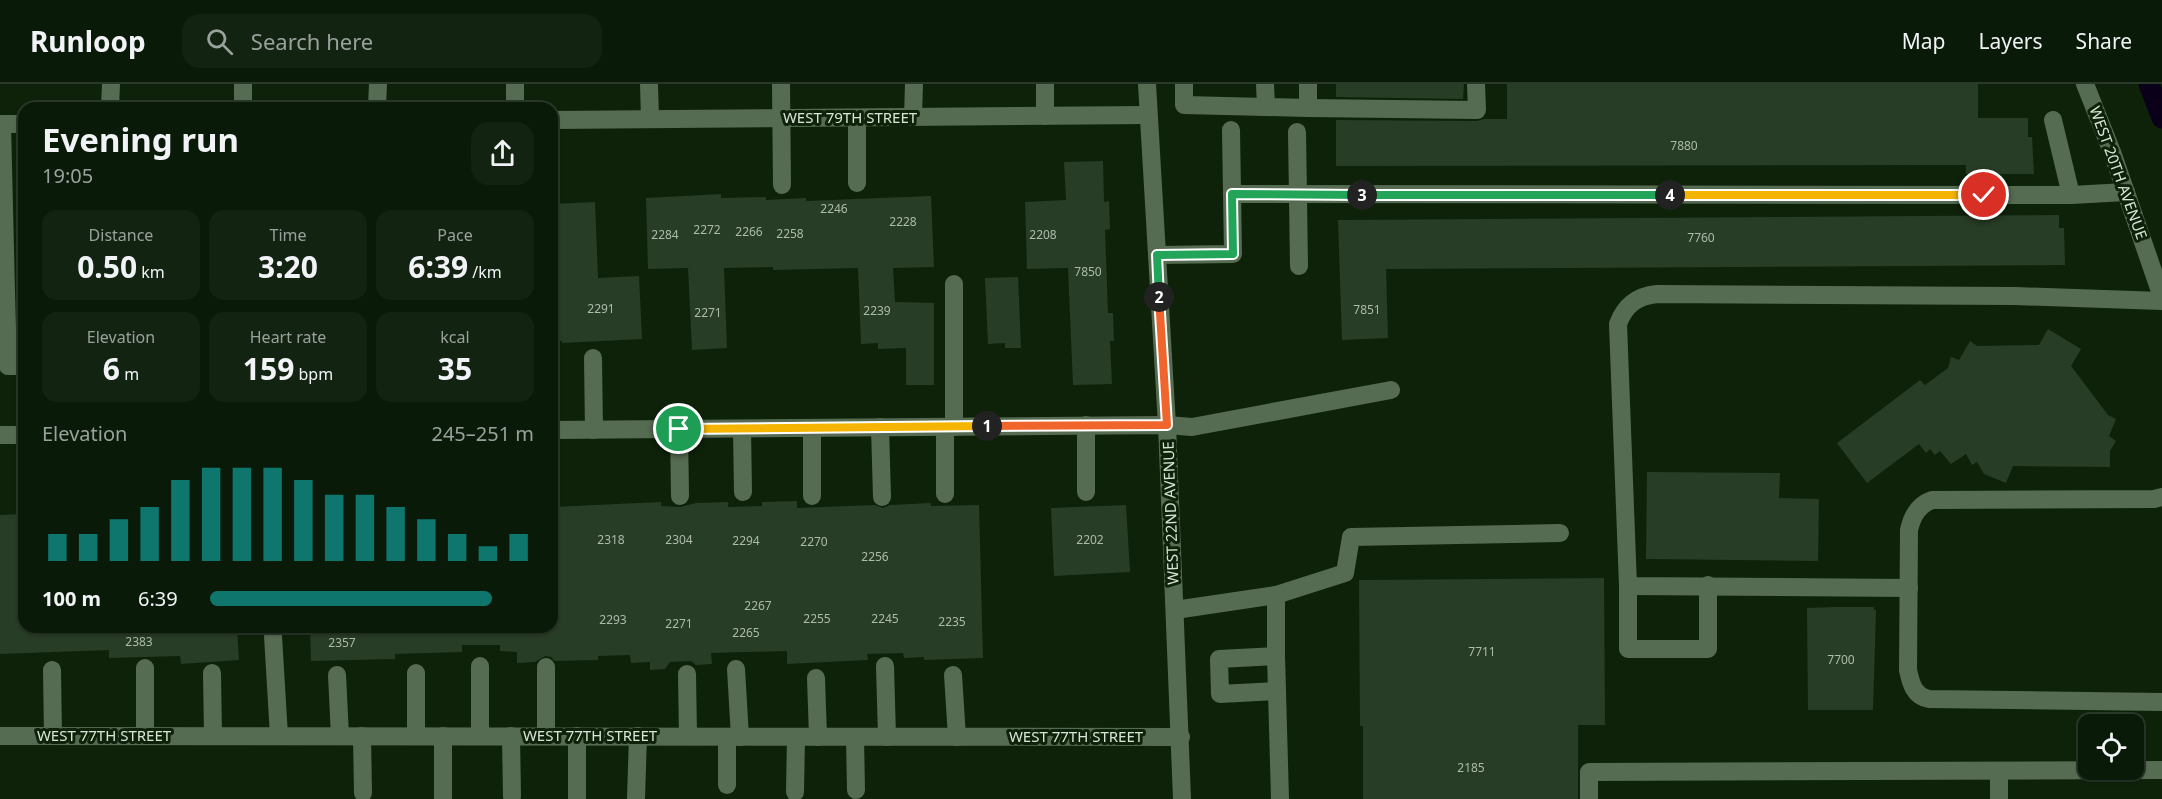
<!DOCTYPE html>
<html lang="en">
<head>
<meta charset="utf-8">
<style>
  body { margin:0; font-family:"Noto Sans",sans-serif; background:#132312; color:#f1f3f6; height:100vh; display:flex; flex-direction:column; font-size:22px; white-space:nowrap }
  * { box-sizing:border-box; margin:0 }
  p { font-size:20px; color:#99a19c }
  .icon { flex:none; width:33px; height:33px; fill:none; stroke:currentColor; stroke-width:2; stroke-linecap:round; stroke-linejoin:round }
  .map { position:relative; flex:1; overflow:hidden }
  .details { position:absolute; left:18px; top:18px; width:540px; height:531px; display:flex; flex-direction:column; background:#0a1a08; border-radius:18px; box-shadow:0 2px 4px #0004,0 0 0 2px #2a3829 }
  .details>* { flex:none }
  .tools { position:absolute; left:2078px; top:630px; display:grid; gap:12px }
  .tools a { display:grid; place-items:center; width:66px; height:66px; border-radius:12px; background:#0a1a08; box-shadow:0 2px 4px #0004,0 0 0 2px #2a3829; font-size:30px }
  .pin { position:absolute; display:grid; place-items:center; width:51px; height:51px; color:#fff; margin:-26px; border:3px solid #fff; border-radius:50%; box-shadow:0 2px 6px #0007 }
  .km { position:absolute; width:30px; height:30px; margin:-15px; border-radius:50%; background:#222; color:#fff; font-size:16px; line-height:30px; text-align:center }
  .round { display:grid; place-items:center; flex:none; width:63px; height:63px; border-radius:18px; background:#132312 }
  .head { display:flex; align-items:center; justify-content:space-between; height:102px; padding:0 24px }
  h1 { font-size:33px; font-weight:700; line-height:45px }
  .metrics { display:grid; grid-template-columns:repeat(3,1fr); gap:9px; height:102px; padding:6px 24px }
  .metrics div { display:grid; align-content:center; border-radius:15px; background:#132312; text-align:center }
  .metrics b { font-size:30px; font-weight:700 }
  .metrics small { font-size:16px; font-weight:400 }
  .metrics p { font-size:16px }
  .chart { height:168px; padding:12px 24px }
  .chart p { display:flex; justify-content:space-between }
  .chart svg { width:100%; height:108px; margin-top:6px; stroke:#0f766e; stroke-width:6 }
  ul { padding:0 24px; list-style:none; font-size:20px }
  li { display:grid; grid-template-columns:96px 72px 1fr; align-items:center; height:45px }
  li i { height:15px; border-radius:8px; background:#0f766e }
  header { display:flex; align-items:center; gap:36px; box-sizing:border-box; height:84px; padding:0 30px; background:#0a1a08; border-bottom:2px solid #2a3829 }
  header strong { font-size:28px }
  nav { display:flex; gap:33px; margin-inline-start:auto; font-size:21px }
  .search { width:420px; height:54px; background:#132312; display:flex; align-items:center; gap:15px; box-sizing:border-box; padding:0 21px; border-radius:18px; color:#99a19c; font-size:22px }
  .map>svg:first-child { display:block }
</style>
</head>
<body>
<header>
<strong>Runloop</strong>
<div class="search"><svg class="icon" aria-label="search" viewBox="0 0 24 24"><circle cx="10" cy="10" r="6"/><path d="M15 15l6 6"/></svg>Search here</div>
<nav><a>Map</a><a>Layers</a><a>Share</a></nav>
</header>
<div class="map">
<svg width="2162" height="715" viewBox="0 0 2162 715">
  <rect width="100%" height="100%" fill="#0e220a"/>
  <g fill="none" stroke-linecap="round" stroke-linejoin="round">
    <!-- canal -->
    <polyline stroke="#0b0019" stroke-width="21" points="2149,0 2162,34"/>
  </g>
  <!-- building -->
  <g fill="#283d25">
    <polygon points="1336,0 1464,0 1463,15 1336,13"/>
    <polygon points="1507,0 1978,0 1978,34 2028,34 2028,53 2032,53 2034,90 1966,90 1966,81 1336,82 1336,36 1477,37 1484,35 1507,35"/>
    <polygon points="1103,77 1104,118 1109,117 1110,145 1105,146 1108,229 1113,229 1114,257 1110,257 1112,300 1073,301 1068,184 1027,185 1025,118 1066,116 1064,78"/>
    <polygon points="721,110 721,114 766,113 766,116 806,114 806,117 931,112 934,183 893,184 895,218 934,219 934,301 906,301 906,264 878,265 878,259 861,260 858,184 773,186 773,183 724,184 727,264 692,266 688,184 648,185 646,114"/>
    <polygon points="595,118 598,194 639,192 642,255 562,259 562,257 552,257 552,120"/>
    <polygon points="2059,131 2059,144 2064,144 2065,181 1386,185 1388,254 1342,256 1338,136"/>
    <polygon points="1018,193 1021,264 1005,264 1005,259 988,260 985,194"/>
    <polygon points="2048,245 2081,265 2071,282 2108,331 2116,335 2109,352 2116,357 2110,367 2110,383 2013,382 2006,399 1984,390 1977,378 1972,381 1966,370 1951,380 1940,367 1935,371 1930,365 1926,369 1919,360 1867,399 1837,359 1920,296 1925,301 1948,284 1951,273 1959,276 1970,257 1977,262 2039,261"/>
    <polygon points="1647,388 1780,389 1779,414 1819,415 1818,477 1646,475"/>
    <polygon points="797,417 797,424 875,421 883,424 890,421 931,419 931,422 979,421 983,574 924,576 924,573 904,574 903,569 867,570 868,576 787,580 787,567 711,569 712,580 696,581 691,577 670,578 665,585 650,586 650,578 631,579 630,571 598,572 598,576 555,577 551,573 545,572 535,578 517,579 517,568 500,567 500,561 462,561 462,568 395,570 395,575 311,577 310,543 552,543 552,423 661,418 661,422 680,423 696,419 728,418 728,423 762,422 762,418"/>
    <polygon points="1126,421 1130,488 1054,492 1051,424"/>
    <polygon points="23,430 24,543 237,543 239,576 181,580 180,572 109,574 109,566 0,570 0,431"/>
    <polygon points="1604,494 1605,641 1578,641 1578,715 1363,715 1363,642 1360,642 1359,496"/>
    <polygon points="1835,523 1874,523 1874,526 1876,526 1873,626 1808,626 1807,524"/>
  </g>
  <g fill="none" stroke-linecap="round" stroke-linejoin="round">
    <!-- minor -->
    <g stroke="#566c52" stroke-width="18">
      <polyline points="515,0 515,24"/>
      <polyline points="649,0 650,35"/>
      <polyline points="781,0 782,101"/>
      <polyline points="1147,0 1167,341 1182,715"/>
      <polyline points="1184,0 1184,21 1266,23"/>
      <polyline points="1265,0 1266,23 1308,24 1308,0"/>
      <polyline points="2085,0 2112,68 2162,213"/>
      <polyline points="110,24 111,0"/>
      <polyline points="243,24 243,0"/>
      <polyline points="377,24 378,0"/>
      <polyline points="1308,24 1477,26 1476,0"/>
      <polyline points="1045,32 1045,0"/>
      <polyline points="913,33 914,0"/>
      <polyline points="857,34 857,99"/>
      <polyline points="552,36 1148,31"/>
      <polyline points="2053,36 2071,111"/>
      <polyline points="0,40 24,40"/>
      <polyline points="1297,48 1299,182"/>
      <polyline points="1232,110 2071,111 2126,108"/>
      <polyline points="1157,171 1233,170 1231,46"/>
      <polyline points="954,200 954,343"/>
      <polyline points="0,207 6,207 2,40"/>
      <polyline points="6,207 8,282 24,282"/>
      <polyline points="593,274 594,346"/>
      <polyline points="1086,341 1086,408"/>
      <polyline points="880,343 882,413"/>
      <polyline points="945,343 945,410"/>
      <polyline points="812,344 812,412"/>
      <polyline points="679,345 680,412"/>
      <polyline points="742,345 743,408"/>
      <polyline points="552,346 1167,341 1192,343 1391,306"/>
      <polyline points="0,351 24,351"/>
      <path d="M2162,413L2154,415L1932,416C1918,421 1912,432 1909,446L1908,586C1911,600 1914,612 1929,615L2162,618"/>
      <polyline points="1628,502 1628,565 1708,565 1708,501"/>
      <path d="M1909,504L1628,502L1618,240C1625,221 1637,212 1657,210L2015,212L2162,217"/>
      <polyline points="1175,526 1276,511"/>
      <polyline points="273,552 279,652"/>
      <polyline points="1276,572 1219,575 1220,610 1277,607"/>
      <polyline points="480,582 480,652"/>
      <polyline points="885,582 887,653"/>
      <polyline points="546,583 546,652"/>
      <polyline points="145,584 145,652"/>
      <polyline points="736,585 740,653"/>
      <polyline points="52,586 53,652"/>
      <polyline points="212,589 213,652"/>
      <polyline points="416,589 416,652"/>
      <polyline points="687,590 688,652"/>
      <polyline points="337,591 340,652"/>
      <polyline points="953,591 957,653"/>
      <polyline points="816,594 818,653"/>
      <polyline points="0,652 1181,653"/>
      <polyline points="362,652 363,709"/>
      <polyline points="443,652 443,715"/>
      <polyline points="511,652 512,712"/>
      <polyline points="727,653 727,701"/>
      <polyline points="855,653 856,706"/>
      <polyline points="1999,687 1999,715"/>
      <polyline points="795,708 796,653"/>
      <polyline points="636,714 638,652"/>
      <polyline points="577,715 577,652"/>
      <polyline points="1280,715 1276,572 1276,511 1345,489 1351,453 1560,449"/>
      <polyline points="1589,715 1589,688 2162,686"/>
    </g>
  </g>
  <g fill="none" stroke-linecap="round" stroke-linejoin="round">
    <!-- split-1 casing -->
    <g stroke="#fff" stroke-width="12">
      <polyline id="split-1" points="679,345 987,342"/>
    </g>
    <!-- split-2 casing -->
    <g stroke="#fff" stroke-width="12">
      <polyline id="split-2" points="987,342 1167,341 1159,213"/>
    </g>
    <!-- split-3 casing -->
    <g stroke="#fff" stroke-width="12">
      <polyline id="split-3" points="1159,213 1157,171 1233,170 1232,110 1362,111"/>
    </g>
    <!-- split-4 casing -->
    <g stroke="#fff" stroke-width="12">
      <polyline id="split-4" points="1362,111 1670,111"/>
    </g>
    <!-- split-5 casing -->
    <g stroke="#fff" stroke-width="12">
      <polyline id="split-5" points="1670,111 1984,111"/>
    </g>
    <!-- split-1 -->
    <use href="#split-1" stroke="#f5b400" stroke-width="8"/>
    <!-- split-2 -->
    <use href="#split-2" stroke="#f0652b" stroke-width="8"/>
    <!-- split-3 -->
    <use href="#split-3" stroke="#22a559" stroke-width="8"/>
    <!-- split-4 -->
    <use href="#split-4" stroke="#22a559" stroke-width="8"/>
    <!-- split-5 -->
    <use href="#split-5" stroke="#f5b400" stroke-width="8"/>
  </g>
  <g text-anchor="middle" stroke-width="6" stroke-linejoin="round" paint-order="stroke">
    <!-- number labels -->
    <g font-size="12" fill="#acbbaa">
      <text x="1684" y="66">7880</text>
      <text x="834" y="129">2246</text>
      <text x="903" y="142">2228</text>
      <text x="707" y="150">2272</text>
      <text x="749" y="152">2266</text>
      <text x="790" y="154">2258</text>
      <text x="665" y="155">2284</text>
      <text x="1043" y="155">2208</text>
      <text x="1701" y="158">7760</text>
      <text x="1088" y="192">7850</text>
      <text x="601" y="229">2291</text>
      <text x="1367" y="230">7851</text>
      <text x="877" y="231">2239</text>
      <text x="708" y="233">2271</text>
      <text x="611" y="460">2318</text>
      <text x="679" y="460">2304</text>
      <text x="1090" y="460">2202</text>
      <text x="746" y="461">2294</text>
      <text x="814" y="462">2270</text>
      <text x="875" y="477">2256</text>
      <text x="758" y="526">2267</text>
      <text x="817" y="539">2255</text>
      <text x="885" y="539">2245</text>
      <text x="613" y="540">2293</text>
      <text x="952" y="542">2235</text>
      <text x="679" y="544">2271</text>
      <text x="746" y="553">2265</text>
      <text x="139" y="562">2383</text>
      <text x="342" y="563">2357</text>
      <text x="1482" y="572">7711</text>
      <text x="1841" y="580">7700</text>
      <text x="1471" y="688">2185</text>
    </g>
    <!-- street labels -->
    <g font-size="15" fill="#d8e5d6" stroke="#0e220a">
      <text x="850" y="39">WEST 79TH STREET</text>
      <text transform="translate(2118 89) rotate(70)" y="5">WEST 20TH AVENUE</text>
      <text transform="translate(1171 429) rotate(-92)" y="5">WEST 22ND AVENUE</text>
      <text x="104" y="657">WEST 77TH STREET</text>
      <text x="590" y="657">WEST 77TH STREET</text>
      <text x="1076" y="658">WEST 77TH STREET</text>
    </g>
  </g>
</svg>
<div class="tools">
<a><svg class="icon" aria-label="locate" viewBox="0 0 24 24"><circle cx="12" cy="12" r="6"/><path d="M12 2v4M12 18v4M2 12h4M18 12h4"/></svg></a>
</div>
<div class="pin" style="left:679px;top:345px;background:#1e9e55"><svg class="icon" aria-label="arrive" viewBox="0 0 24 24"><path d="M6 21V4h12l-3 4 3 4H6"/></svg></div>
<div class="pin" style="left:1984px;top:111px;background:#d93025"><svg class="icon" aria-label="check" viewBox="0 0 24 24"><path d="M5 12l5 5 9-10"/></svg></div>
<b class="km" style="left:987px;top:342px">1</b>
<b class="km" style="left:1159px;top:213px">2</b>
<b class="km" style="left:1362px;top:111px">3</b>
<b class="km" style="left:1670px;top:111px">4</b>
<section class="details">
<div class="head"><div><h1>Evening run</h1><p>19:05</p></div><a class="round"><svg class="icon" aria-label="share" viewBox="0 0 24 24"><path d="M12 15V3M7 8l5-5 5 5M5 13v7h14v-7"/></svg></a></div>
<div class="metrics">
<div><p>Distance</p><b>0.50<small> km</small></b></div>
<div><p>Time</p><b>3:20</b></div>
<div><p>Pace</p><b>6:39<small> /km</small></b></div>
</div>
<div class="metrics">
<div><p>Elevation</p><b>6<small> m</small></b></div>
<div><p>Heart rate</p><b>159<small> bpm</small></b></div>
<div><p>kcal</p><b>35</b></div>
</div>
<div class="chart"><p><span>Elevation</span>245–251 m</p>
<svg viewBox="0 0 160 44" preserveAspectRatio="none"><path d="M5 44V33M15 44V33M25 44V27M35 44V22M45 44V11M55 44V6M65 44V6M75 44V6M85 44V11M95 44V17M105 44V17M115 44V22M125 44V27M135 44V33M145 44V38M155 44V33"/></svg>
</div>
<ul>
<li><b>100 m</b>6:39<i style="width:87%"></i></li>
</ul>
</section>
</div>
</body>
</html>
